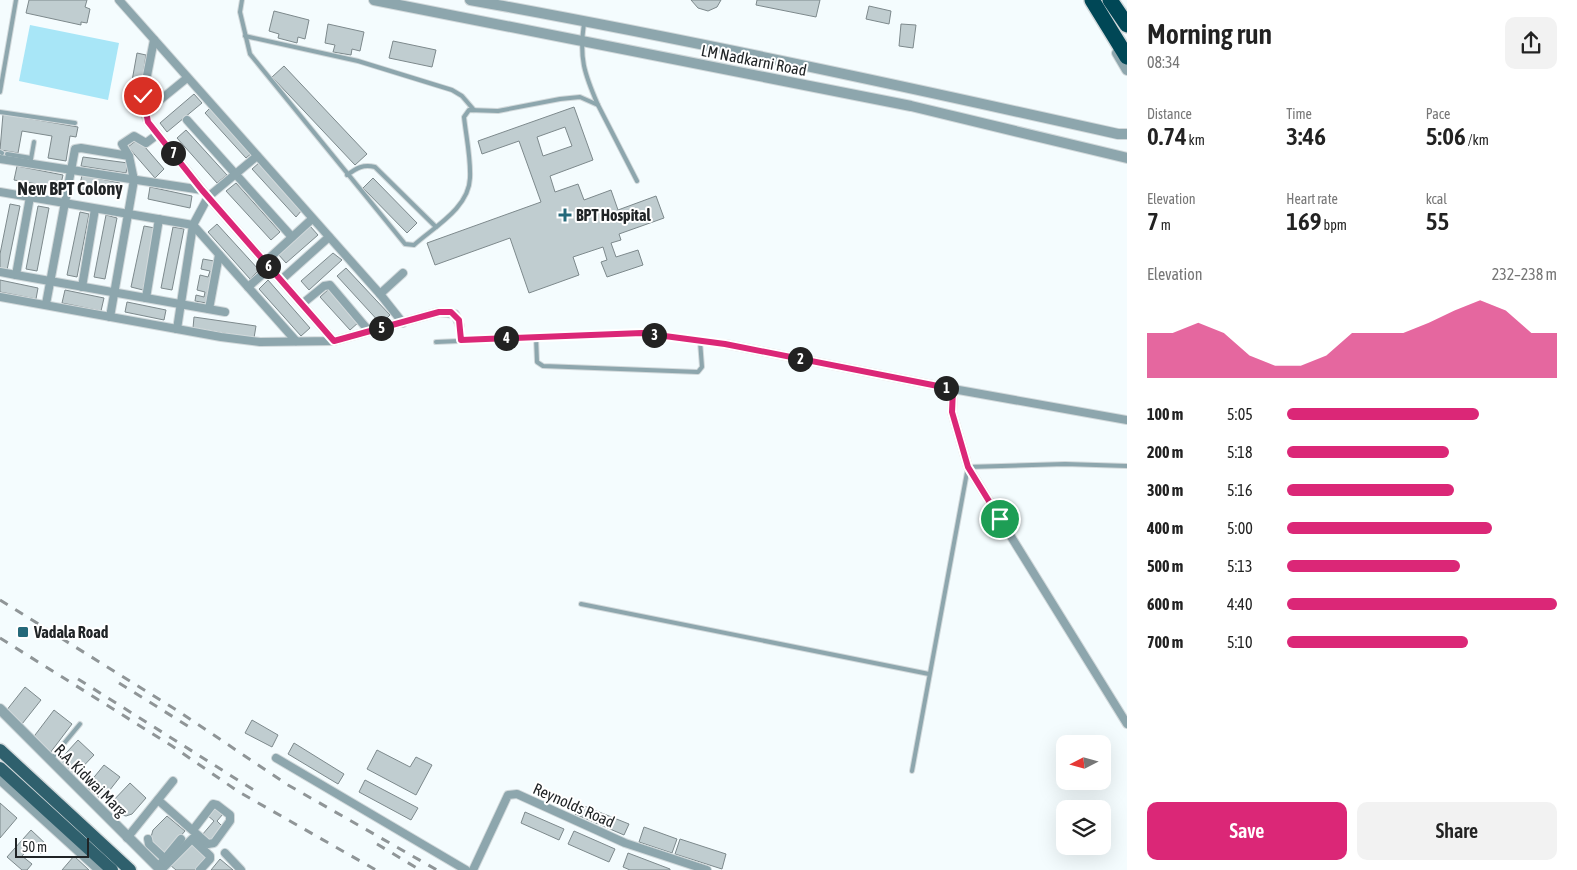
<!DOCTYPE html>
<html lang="en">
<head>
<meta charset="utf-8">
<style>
  body { margin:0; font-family:"Asap Condensed",sans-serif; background:#f2f2f2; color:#222; height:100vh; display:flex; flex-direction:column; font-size:19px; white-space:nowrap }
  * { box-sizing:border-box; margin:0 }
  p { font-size:16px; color:#767676 }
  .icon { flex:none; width:28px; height:28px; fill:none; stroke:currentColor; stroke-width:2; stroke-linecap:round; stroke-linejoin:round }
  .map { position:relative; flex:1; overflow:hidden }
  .panel { display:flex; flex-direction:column; background:#fff; width:450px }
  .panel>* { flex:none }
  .needle { width:32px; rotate:264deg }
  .tools { position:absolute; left:1056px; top:735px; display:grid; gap:10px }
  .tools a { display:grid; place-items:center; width:55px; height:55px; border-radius:10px; background:#fff; box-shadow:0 5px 20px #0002; font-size:25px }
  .scale { position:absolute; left:15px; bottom:12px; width:74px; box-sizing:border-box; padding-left:5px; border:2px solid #202426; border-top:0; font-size:14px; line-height:18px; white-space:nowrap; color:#202426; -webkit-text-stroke:4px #fff; paint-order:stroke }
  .pin { position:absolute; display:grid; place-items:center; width:42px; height:42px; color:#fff; margin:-21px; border:2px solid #fff; border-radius:50%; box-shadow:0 1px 5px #0007 }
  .km { position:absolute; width:25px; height:25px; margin:-12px; border-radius:50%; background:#222; color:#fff; font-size:14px; line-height:25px; text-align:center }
  .round { display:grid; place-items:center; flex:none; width:52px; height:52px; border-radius:10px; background:#f2f2f2 }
  .head { display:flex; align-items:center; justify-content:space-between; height:85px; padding:0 20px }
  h1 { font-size:28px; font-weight:600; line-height:38px }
  .metrics { display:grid; grid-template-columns:repeat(3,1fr); gap:8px; height:85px; padding:5px 20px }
  .metrics div { display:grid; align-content:center }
  .metrics b { font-size:25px; font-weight:600 }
  .metrics small { font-size:14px; font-weight:400 }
  .metrics p { font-size:14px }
  .chart { height:140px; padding:10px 20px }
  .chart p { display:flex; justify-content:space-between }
  .chart svg { width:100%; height:90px; margin-top:5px; fill:#db2777; opacity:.7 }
  .cta { display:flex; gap:10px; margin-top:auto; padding:10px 20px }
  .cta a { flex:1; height:58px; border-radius:10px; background:#db2777; color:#fff; font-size:20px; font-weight:600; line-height:58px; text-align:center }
  .cta a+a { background:#f2f2f2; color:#222 }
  ul { padding:0 20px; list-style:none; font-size:16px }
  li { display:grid; grid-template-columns:80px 60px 1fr; align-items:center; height:38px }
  li i { height:12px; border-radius:6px; background:#db2777 }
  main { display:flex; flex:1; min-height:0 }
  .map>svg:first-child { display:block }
</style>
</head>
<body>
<main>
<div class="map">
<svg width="1127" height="870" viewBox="0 0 1127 870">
  <rect width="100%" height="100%" fill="#f4fcfe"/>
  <!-- green -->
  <polygon fill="#a8e6f7" points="30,25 119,43 108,100 19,81"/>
  <!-- building -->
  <g fill="#c0cdd0" stroke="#7d898c" fill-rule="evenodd">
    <polygon points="29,0 87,0 85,7 90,9 87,23 81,22 81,25 26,13"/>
    <polygon points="691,0 721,0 717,7 708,11 698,8"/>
    <polygon points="757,0 820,0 816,17 756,5"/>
    <polygon points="869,6 891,11 889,24 866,19"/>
    <polygon points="274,11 309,20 305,39 298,37 297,43 278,38 279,34 269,31"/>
    <polygon points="328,24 364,32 360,51 352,49 351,55 333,52 335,45 325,43"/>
    <polygon points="901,24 916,25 913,48 899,46"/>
    <polygon points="393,41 436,50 432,67 389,58"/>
    <polygon points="137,53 146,55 142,82 132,81"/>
    <polygon points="284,66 367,154 355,165 272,77"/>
    <polygon points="132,86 143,89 138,111 127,109"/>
    <polygon points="194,94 202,103 167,132 160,123"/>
    <path d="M574,107L593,160L550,176L555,192L578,184L584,200L611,190L618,210L656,196L664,218L619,234L621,240L611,243L616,257L638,250L643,265L607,277L601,262L607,260L603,247L573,257L579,275L529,293L510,238L435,265L427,243L541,202L519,141L482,154L478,141ZM565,127L572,146L543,156L537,137Z"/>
    <polygon points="210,108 252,153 246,158 205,113"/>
    <polygon points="3,114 78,127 76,137 70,136 66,161 48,158 52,136 22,131 18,153 0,150"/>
    <polygon points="186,130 227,175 217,183 177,138"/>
    <polygon points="138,139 164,169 155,178 128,147"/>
    <polygon points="83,157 128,163 126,173 81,166"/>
    <polygon points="260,162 302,210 296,217 252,169"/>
    <polygon points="17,166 63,175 60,188 14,180"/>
    <polygon points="82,175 120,183 117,196 79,189"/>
    <polygon points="373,178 417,223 407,233 363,188"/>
    <polygon points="236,183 280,232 271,240 226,191"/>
    <polygon points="150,187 192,196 190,208 148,199"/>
    <polygon points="10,204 20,206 7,270 0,268 0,254"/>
    <polygon points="38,206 49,208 37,271 26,269"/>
    <polygon points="80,212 89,214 77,277 67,275"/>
    <polygon points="106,215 117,218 105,279 94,277"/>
    <polygon points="217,224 259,270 250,279 208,232"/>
    <polygon points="144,226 155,228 143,290 131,287"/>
    <polygon points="310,226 318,235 286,263 278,254"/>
    <polygon points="173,227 184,229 172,290 161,288"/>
    <polygon points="333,253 342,260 309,290 301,281"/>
    <polygon points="203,259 214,261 206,303 195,301 196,295 204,297 205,292 197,290 200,275 208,277 210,271 201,269"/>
    <polygon points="346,268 390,315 381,324 337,276"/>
    <polygon points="0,280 38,288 36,299 0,292"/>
    <polygon points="268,280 310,328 301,336 259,289"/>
    <polygon points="329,289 359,322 350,330 320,297"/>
    <polygon points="65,290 104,298 101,311 62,303"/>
    <polygon points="127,302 166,310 164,320 125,312"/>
    <polygon points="194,317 256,326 254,338 193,328"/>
    <polygon points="25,687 41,700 22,724 6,711"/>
    <polygon points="54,710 72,724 50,753 32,739"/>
    <polygon points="252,720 278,735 272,747 245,733"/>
    <polygon points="78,740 94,755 73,777 57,763"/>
    <polygon points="294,743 344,774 338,784 288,754"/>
    <polygon points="377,750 410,767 416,757 432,765 416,795 367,769"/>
    <polygon points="104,765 120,777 102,800 86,787"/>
    <polygon points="365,780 418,808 411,820 359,792"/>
    <polygon points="130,783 146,798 132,814 126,816 122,815 110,804"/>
    <polygon points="0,803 17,818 0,838"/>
    <polygon points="579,804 629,824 624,835 575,814"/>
    <polygon points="214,806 223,814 217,821 222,826 210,841 202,835 214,821 207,815"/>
    <polygon points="525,812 564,829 559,840 521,823"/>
    <polygon points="167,816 185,831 164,855 152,841 151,837 153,830"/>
    <polygon points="644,827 677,839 672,853 639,842"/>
    <polygon points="31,830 48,846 41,854 32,845 22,856 32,864 27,870 22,870 7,857"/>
    <polygon points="574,831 615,849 609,862 568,844"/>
    <polygon points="680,839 726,854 722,869 675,854"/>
    <polygon points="193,841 209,857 197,870 176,870 170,865"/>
    <polygon points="628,853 670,869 670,870 630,870 623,867"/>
    <polygon points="74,856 89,870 62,870"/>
    <polygon points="220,859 233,870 211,870"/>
  </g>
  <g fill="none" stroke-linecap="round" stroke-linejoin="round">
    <!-- service casing -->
    <g stroke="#d2d9db" stroke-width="6">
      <g id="service">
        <path d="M242,0L240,12L250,54L405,244L414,245C434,227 469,208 470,178C471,158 466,136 464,117L469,110L498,111L560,99L580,97L598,105L637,181"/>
        <path d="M584,23C579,58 584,73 598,105"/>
        <polyline points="245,36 358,61 452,90 462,96 474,110"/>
        <polyline points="0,92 16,0"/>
        <polyline points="0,112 75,123"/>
        <polyline points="0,152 2,153"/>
        <polyline points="7,154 31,158"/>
        <polyline points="31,159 34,142"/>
        <path d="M347,175C357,168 363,164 375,167L436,227"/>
        <polyline points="460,326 461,340"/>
        <polyline points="536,337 537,362 543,366 698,372 702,367 700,341"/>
        <polyline points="436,342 642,333 725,344"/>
        <polyline points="581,604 929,674"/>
        <polyline points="52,758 80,724"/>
        <polyline points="912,771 968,467 1065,464 1127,466"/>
      </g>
    </g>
    <!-- minor casing -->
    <g stroke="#d2d9db" stroke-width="10">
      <g id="minor">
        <polyline points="119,0 380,294 403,323"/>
        <polyline points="187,78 149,109 146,116 148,122 208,197 334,341"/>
        <polyline points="147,112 143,96 154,40"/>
        <polyline points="187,120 292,237"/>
        <polyline points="129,156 122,144 134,136 146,143 158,134"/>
        <polyline points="0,159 202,190"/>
        <polyline points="0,192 193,225 296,341"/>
        <polyline points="30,197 16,275 225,312"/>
        <polyline points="265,262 312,219"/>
        <polyline points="0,272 16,275"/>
        <polyline points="281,280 329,237"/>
        <polyline points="82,287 95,209"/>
        <polyline points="248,287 270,268"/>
        <polyline points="380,294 403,273"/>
        <polyline points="0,297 221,337 260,342 334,341 439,312 455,314 460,326"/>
        <polyline points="146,298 159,219"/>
        <polyline points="46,304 75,149 81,148 129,156 134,180 110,317"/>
        <polyline points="302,304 324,286 330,285 369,331"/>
        <polyline points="209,309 219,255"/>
        <polyline points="177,329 193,225 208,197 257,156"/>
        <polyline points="725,344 953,389 1127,420"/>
        <polyline points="953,389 952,412 968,467 1127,724"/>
        <polyline points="276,758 466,870"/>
        <polyline points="158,800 208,844 214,843 230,821 230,815 217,805 213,804 193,830"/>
        <polyline points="127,838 173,781"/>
        <polyline points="148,839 149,844 164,858"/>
        <polyline points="225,853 241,870"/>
        <polyline points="158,867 181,839"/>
        <polyline points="161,870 192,839 210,856 210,859 200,870"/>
        <polyline points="473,870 508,795 517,794 625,843 707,870"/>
      </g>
    </g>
    <!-- tertiary casing -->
    <g stroke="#d2d9db" stroke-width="12">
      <g id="tertiary">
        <polyline points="374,0 911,106 1127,158"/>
        <path d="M470,0C687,39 903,86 1118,134H1127"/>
        <polyline points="1117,53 1127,70"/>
        <polyline points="0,709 161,870"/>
        <polyline points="0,779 100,870"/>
      </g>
    </g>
    <!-- primary casing -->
    <g stroke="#d2d9db" stroke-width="15">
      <g id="primary">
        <polyline points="0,750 130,870"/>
        <polyline points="0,768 112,870"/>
      </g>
    </g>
    <!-- motorway casing -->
    <g stroke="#d2d9db" stroke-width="18">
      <g id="motorway">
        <polyline points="1092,0 1127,57"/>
        <polyline points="1110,0 1127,25"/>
      </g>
    </g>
    <!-- service -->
    <use href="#service" stroke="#8da6ad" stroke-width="4"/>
    <!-- minor -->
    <use href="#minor" stroke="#8da6ad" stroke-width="8"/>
    <!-- tertiary -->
    <use href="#tertiary" stroke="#8da6ad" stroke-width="10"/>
    <!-- primary -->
    <use href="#primary" stroke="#2f606d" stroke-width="12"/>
    <!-- motorway -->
    <use href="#motorway" stroke="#004756" stroke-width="15"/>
    <!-- rail -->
    <g stroke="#8f9597" stroke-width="3" stroke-dasharray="9 9" stroke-linecap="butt">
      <polyline points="0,600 178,711 288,785 437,870"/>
      <polyline points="0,638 172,746 239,792 376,870"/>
      <polyline points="78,679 260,794"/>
      <polyline points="119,683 191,728"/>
      <polyline points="377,844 420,870"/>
    </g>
  </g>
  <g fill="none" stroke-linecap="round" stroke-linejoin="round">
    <!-- route casing -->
    <g stroke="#fff" stroke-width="10">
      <polyline id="route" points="143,96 148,122 202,190 334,341 439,312 451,312 459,320 461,340 642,333 725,344 953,389 952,412 968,467 1000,519"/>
    </g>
    <!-- route -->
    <use href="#route" stroke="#db2777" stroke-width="6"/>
  </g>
  <!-- markers -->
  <g fill="#25697a" stroke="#fff" stroke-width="2">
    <path d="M562.5 207.5h5v5h5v5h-5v5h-5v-5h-5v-5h5z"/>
    <rect x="17" y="626" width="12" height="12" rx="2.5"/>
  </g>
  <g text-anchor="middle" stroke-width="4" stroke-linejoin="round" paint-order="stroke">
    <!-- street labels -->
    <g font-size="16" fill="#202426" stroke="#fff">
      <text transform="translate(754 60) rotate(11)" y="6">LM Nadkarni Road</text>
      <text transform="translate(91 780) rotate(45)" y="6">R.A. Kidwai Marg</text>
      <text transform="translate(574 805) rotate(24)" y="6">Reynolds Road</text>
    </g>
    <!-- poi labels -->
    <g font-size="16" font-weight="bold" fill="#202426" stroke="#fff" text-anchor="start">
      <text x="576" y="221">BPT Hospital</text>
      <text x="34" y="638">Vadala Road</text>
    </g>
    <!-- neighbourhood labels -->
    <g font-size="18" font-weight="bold" fill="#202426" stroke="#fff">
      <text x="70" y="195">New BPT Colony</text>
    </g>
  </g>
</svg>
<div class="tools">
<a><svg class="needle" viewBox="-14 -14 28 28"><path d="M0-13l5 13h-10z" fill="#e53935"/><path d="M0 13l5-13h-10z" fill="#767676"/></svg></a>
<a><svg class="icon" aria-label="layers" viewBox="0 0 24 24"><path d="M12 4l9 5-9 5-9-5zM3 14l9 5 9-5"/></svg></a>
</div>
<div class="scale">50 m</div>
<div class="pin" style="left:1000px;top:519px;background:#1e9e55"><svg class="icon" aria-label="arrive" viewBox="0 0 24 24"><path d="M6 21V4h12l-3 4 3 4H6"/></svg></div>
<div class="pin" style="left:143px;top:96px;background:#d93025"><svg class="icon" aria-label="check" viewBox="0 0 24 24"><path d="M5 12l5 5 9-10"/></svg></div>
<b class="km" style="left:946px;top:388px">1</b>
<b class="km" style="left:800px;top:359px">2</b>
<b class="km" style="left:654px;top:335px">3</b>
<b class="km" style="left:506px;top:338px">4</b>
<b class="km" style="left:381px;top:328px">5</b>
<b class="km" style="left:268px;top:266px">6</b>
<b class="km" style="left:173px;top:153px">7</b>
</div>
<section class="panel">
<div class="head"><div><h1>Morning run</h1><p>08:34</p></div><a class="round"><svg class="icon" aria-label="share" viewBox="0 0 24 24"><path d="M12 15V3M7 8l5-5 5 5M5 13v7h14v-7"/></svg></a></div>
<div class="metrics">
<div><p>Distance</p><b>0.74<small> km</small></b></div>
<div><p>Time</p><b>3:46</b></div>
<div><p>Pace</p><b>5:06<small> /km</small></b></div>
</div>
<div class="metrics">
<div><p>Elevation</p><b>7<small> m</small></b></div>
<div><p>Heart rate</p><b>169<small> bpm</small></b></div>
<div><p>kcal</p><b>55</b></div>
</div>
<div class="chart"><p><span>Elevation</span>232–238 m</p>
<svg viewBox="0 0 160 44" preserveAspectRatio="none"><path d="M0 44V22L10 22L20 17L30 22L40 33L50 38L60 38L70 33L80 22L90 22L100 22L110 17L120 11L130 6L140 11L150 22L160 22V44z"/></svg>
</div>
<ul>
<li><b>100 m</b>5:05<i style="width:71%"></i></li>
<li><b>200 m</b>5:18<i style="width:60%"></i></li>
<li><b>300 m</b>5:16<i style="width:62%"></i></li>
<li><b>400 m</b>5:00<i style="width:76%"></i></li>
<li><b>500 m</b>5:13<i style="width:64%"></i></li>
<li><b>600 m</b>4:40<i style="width:100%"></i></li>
<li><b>700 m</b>5:10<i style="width:67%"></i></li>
</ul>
<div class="cta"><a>Save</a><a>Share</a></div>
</section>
</main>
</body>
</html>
